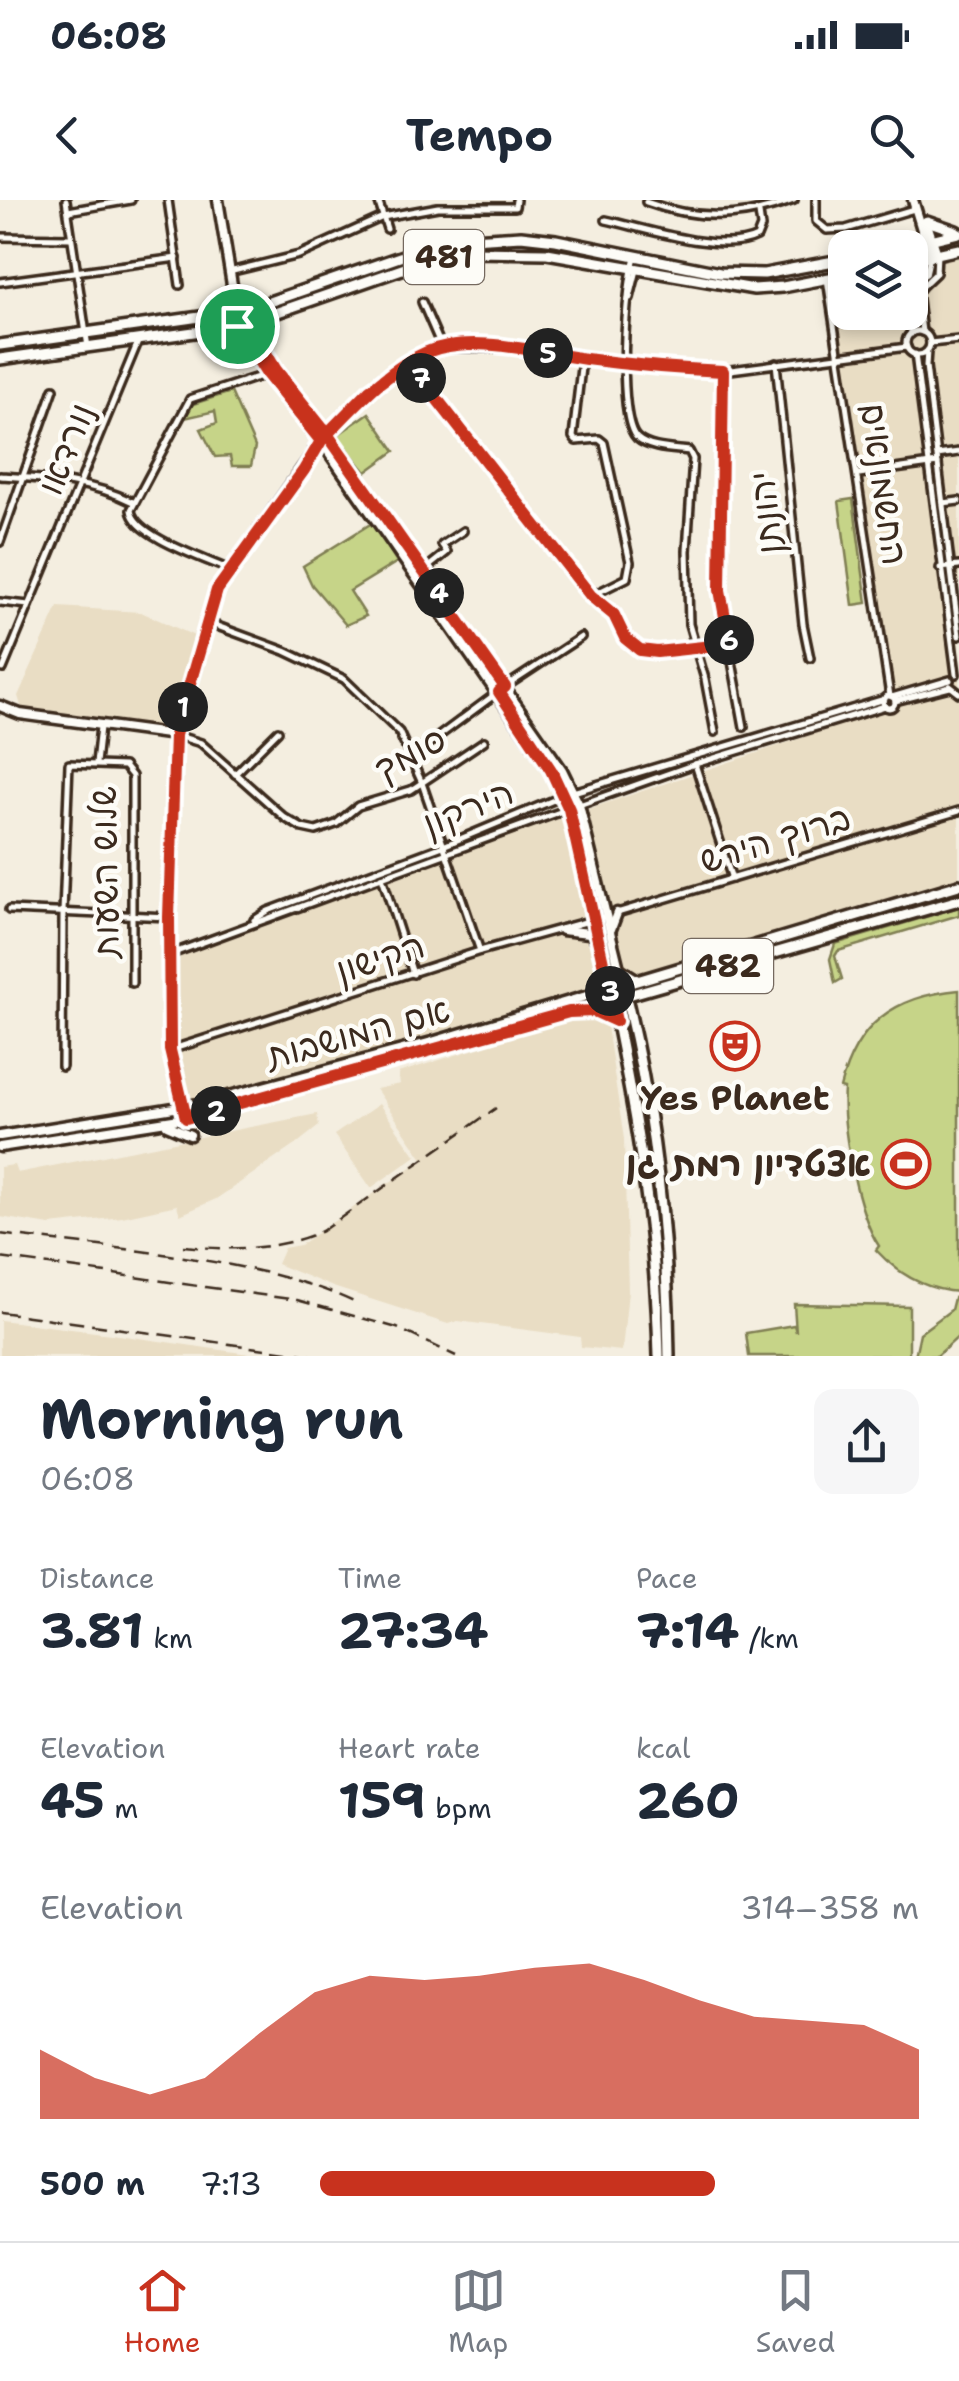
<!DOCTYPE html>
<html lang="en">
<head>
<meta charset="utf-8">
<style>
  body { margin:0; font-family:"Shantell Sans","Playpen Sans Hebrew",sans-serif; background:#f6f6f7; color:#1f2937; height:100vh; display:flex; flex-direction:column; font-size:38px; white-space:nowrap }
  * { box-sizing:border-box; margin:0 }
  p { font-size:32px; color:#747a83 }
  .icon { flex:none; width:55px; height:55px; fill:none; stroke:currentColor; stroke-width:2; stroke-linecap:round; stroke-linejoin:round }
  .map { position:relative; height:1156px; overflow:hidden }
  .drawer { display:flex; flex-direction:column; background:#fff; flex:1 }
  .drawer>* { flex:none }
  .fabs { position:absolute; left:828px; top:30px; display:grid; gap:20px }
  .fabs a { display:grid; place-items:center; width:100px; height:100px; border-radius:20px; background:#fff; box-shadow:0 5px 15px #0003; font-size:50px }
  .pin { position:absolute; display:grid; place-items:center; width:85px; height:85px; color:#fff; margin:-42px; border:5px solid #fff; border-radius:50%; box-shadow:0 2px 10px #0007 }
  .km { position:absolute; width:50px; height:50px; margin:-25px; border-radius:50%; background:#222; color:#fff; font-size:28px; line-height:50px; text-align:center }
  .round { display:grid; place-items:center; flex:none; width:105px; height:105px; border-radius:20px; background:#f6f6f7 }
  .overview { display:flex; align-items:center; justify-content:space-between; height:170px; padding:0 40px }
  h1 { font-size:55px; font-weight:700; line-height:75px }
  .metrics { display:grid; grid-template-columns:repeat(3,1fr); gap:15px; height:170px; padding:10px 40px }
  .metrics div { display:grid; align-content:center }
  .metrics b { font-size:50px; font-weight:700 }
  .metrics small { font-size:28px; font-weight:400 }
  .metrics p { font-size:28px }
  .chart { height:280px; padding:20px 40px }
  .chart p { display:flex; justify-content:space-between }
  .chart svg { width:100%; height:180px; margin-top:10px; fill:#c8321e; opacity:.7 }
  ul { padding:0 40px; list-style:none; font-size:32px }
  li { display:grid; grid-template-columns:160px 120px 1fr; align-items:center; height:75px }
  li i { height:25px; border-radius:12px; background:#c8321e }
  .status { display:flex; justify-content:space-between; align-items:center; height:70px; padding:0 50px; background:#fff; direction:ltr }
  .status svg { height:28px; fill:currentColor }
  header { display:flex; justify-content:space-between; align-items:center; height:130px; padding:0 40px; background:#fff; font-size:45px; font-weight:700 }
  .tab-bar { display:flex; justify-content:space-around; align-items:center; height:140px; border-top:2px solid #e0e1e3; background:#fff; font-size:28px; color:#747a83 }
  .tab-bar a { display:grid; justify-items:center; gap:5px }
  .tab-bar .selected { color:#c8321e }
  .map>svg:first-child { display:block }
</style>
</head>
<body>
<div class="status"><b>06:08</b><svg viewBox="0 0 49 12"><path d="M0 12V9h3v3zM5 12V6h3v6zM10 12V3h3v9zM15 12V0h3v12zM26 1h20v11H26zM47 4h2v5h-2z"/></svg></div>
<header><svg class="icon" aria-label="back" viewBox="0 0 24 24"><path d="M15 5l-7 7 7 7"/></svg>Tempo<svg class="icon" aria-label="search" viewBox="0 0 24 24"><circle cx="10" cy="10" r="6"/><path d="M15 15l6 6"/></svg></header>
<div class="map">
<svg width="959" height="1156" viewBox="0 0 959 1156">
  <rect width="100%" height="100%" fill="#f4eee0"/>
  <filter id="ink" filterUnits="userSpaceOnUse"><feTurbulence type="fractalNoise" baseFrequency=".01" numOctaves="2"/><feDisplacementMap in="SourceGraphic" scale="20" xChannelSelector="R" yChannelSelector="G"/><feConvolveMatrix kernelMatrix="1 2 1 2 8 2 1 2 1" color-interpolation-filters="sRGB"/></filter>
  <g filter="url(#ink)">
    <!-- built -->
    <g fill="#e9ddc4">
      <polygon points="959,52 959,682 397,848 186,904 175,856 179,745 895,507 831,83 845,80 845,112 910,112 910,64"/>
      <polygon points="58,407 141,412 199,438 174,530 22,509 18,496"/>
      <polygon points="585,815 606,820 624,939 628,1091 622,1151 581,1147 580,1137 458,1121 448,1124 333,1087 277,1064 284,1048 300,1045 423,959 376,889 400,884 398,873"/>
      <polygon points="379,904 416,956 371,988 334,935"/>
      <polygon points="317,914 319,926 295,945 216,999 180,1015 177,1005 122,1017 50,1025 0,1017 0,967 14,965 17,973"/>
      <polygon points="0,1120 111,1134 262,1156 0,1156"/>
    </g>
    <!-- green -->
    <g fill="#c6d488" stroke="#807f53" stroke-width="2.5">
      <polygon points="231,192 255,247 251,266 232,266 230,256 215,257 201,229 217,223 215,211 185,218 193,204"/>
      <polygon points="369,213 395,251 366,272 336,236"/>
      <polygon points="853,299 867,403 853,405 839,301"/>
      <polygon points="372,323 397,362 350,391 366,416 346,425 312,385 303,366"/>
      <polygon points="959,707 959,715 838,751 835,756 842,779 835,783 830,759 835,744"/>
      <path d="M959,790V1092C925,1090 899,1075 876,1050L879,1046C858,1015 841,927 844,889L840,888C856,824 894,796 959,790Z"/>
      <polygon points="954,1098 959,1099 959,1136 937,1156 915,1156 920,1133 951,1110"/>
      <polygon points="794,1104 909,1106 909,1156 749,1156 746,1133 794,1125 796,1132"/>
    </g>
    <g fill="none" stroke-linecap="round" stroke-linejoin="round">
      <!-- street casing -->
      <g stroke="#3b2a1e" stroke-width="12">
        <g id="street">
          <polyline points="66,0 88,147"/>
          <polyline points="168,0 180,85"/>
          <polyline points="378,0 387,29"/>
          <polyline points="816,0 816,21 827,30 846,29 914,9"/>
          <path d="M646,2C698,21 742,19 794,0"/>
          <polyline points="68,11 131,0"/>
          <path d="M606,20C644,28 722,55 757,37L761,27L759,13"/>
          <polyline points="0,37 71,38"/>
          <path d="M636,55C625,81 616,219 637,238C649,249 674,249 689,251L693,259L687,351L689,424L705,479L715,532"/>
          <polyline points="229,72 299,55 383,17 438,7 515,7 516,0"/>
          <polyline points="827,79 890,496"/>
          <polyline points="0,82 177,58"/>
          <polyline points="911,84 926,74 930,56"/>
          <polyline points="630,98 637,70"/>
          <polyline points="422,102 442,148"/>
          <polyline points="910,109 911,134"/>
          <circle cx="918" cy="143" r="12"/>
          <polyline points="922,132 917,91 936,73 937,54"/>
          <polyline points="930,143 959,140"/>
          <polyline points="927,151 926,166 959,436"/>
          <polyline points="915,154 956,474"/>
          <polyline points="582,159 573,237 576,241 599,239 604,243 630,362 627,378 591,396"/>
          <polyline points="409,162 591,396 614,415 625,437 640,450 657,452 730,445"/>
          <polyline points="776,163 803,424 810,458"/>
          <polyline points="723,171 719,390 744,527"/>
          <polyline points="327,234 370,191 409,162 442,148 522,148 625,164 723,171 907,147"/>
          <polyline points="937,255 959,252"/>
          <polyline points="859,274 938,263"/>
          <path d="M0,276C47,279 90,281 133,302"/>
          <polyline points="943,303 959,301"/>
          <polyline points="0,342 54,189"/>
          <polyline points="940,368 959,366"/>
          <path d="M230,370C206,359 134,336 131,310L190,199L267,174"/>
          <polyline points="417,376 447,352 442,345 463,331"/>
          <polyline points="0,402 29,405"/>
          <polyline points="209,423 285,451 344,479 399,532 422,583 480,751"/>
          <polyline points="0,468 3,469 138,142"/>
          <polyline points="950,486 959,493"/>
          <circle cx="889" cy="502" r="6"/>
          <polyline points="892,497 950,480"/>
          <polyline points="895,501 950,487"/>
          <polyline points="412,556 505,487 581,437"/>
          <polyline points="96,563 100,527"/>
          <polyline points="695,564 732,679"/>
          <polyline points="235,574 278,531"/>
          <polyline points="579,605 695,564 885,506"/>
          <polyline points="382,677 413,774"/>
          <polyline points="9,710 169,717"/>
          <polyline points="617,713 959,611"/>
          <polyline points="254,720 268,711 443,646 573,592 885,499"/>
          <polyline points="171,754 568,609"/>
          <polyline points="170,850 480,751 607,716"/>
          <polyline points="62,867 63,712 69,564 124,566 132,576 132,783"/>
          <polyline points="186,918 170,850 169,717 175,535 201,543 285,618 302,628 316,631 336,624 358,606 411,590 484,541"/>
        </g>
      </g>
      <!-- secondary casing -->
      <g stroke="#3b2a1e" stroke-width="15">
        <g id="secondary">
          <polyline points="218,0 232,85 256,138 275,170 327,234 562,570 579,605 623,785"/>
          <polyline points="913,0 930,56"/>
          <polyline points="926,21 937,54"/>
          <polyline points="0,506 20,514 175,535 217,390 324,237"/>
          <polyline points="611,729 617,713"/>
          <polyline points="562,730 589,733 599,741"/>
          <polyline points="167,925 190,935"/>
          <polyline points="0,936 199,904 432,842 610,789 569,609 551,571 321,241 267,174 232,114 232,85"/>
          <polyline points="0,947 186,918 625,796"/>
        </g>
      </g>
      <!-- primary casing -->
      <g stroke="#3b2a1e" stroke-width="16">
        <g id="primary">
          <polyline points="927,21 956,31"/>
          <polyline points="897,48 959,33"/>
          <polyline points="910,60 959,49"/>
          <polyline points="910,83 919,87"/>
          <polyline points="256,138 264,118"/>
          <polyline points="0,145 243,111 417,51 471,39 521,36 556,40 720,73 764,74 845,59"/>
          <polyline points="0,159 237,126 405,68 473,52 547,53 754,89 783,87 845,75"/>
          <polyline points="619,769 637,780"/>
          <path d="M623,785C653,905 668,1033 669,1156"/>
          <polyline points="625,796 959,700"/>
          <polyline points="569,812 594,811 616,821"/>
          <path d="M659,1156C656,1026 636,915 610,789L959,685"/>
        </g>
      </g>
      <!-- street -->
      <use href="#street" stroke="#fdfcf7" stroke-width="5"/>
      <!-- secondary -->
      <use href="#secondary" stroke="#fdfcf7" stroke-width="8"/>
      <!-- primary -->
      <use href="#primary" stroke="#fdfcf7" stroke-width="9"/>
      <!-- rail -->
      <g stroke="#3b2a1e" stroke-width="2.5" stroke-dasharray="15 8" stroke-linecap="butt">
        <path d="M0,1034C109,1049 261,1057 358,1104"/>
        <path d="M183,1046C231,1050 277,1051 322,1031L496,908"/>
        <polyline points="0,1058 297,1100 397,1128 456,1156"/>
        <polyline points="0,1112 316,1156"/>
      </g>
    </g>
  </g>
  <g fill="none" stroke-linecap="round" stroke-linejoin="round" filter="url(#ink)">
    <!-- route casing -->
    <g stroke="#fff" stroke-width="20">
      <path id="route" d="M237,126L267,174L321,241L304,270L217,390L175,535L169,717L170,850L186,918L569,812L594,811L616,821L569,609L551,570L499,492L505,487L327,234C357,204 387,169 427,152C472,133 540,153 586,159C632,165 677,169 723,171L720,390L730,444L657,452L640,450L625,438L614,415L591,396L408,162L370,190L327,234L276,170L248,123L237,126"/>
    </g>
    <!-- route -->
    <use href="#route" stroke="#c8321e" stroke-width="12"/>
  </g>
  <!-- icons -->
  <defs>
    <g id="theatre-ring" transform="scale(2.5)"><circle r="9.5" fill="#fdfcf7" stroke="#c8321e" stroke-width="1.5"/><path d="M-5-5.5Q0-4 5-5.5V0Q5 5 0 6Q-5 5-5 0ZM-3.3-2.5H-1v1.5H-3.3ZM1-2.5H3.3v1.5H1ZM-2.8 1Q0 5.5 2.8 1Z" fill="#c8321e"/></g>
    <g id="stadium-ring" transform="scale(2.5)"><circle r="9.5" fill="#fdfcf7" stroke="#c8321e" stroke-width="1.5"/><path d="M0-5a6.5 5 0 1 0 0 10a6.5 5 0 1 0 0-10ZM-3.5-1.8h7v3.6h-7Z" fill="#c8321e"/></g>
  </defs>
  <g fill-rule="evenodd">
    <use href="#theatre-ring" x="735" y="846"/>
    <use href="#stadium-ring" x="906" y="964"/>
  </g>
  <g text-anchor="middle" stroke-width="9" stroke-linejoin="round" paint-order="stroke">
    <!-- shield labels -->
    <g fill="#fdfcf7" stroke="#75695f" stroke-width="2.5">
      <rect x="404" y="30" width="80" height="54" rx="8"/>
      <rect x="683" y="739" width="90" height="54" rx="8"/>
    </g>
    <g font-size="32" font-weight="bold" fill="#3b2a1e">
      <text x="444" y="68">481</text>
      <text x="728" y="777">482</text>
    </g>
    <!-- street labels -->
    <g font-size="35" fill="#3b2a1e" stroke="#fdfcf7">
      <text transform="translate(66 249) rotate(-68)" y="12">נורדאו</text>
      <text transform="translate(884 284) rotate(82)" y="12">החשמונאים</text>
      <text transform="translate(766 313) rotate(-96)" y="12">יהונתן</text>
      <text transform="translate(410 554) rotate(-28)" y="12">סומך</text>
      <text transform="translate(468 608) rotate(-22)" y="12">הירקון</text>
      <text transform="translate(775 639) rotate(-17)" y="12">ברוך הירש</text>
      <text transform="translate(105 672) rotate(-91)" y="12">שלוש השעות</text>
      <text transform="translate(380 758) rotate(-18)" y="12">הקישון</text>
      <text transform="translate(358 833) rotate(-15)" y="12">אם המושבות</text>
    </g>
    <!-- poi labels -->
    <g font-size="35" font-weight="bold" fill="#3b2a1e" stroke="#fdfcf7">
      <text x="735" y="910">Yes Planet</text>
      <text x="871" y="976" text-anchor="end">אצטדיון רמת גן</text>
    </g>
  </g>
</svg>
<div class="fabs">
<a><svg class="icon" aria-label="layers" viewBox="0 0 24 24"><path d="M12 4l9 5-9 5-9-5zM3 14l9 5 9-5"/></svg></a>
</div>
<div class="pin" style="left:237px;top:126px;background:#1e9e55"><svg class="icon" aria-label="arrive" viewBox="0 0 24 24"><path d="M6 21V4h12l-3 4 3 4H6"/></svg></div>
<b class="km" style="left:183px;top:507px">1</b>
<b class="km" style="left:216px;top:911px">2</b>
<b class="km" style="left:610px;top:791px">3</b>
<b class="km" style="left:439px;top:393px">4</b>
<b class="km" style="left:548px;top:153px">5</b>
<b class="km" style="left:729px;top:440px">6</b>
<b class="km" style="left:421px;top:178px">7</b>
</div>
<section class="drawer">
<div class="overview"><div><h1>Morning run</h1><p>06:08</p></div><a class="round"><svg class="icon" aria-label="share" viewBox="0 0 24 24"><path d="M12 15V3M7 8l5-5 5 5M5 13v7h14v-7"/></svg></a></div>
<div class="metrics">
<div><p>Distance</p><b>3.81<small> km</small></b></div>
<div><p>Time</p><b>27:34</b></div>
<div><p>Pace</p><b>7:14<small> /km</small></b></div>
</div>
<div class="metrics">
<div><p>Elevation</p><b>45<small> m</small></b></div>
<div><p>Heart rate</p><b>159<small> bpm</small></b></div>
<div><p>kcal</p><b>260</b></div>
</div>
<div class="chart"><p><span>Elevation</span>314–358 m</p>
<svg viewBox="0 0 160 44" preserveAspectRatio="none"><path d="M0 44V27L10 34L20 38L30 34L40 23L50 13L60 9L70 10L80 9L90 7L100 6L110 10L120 15L130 19L140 20L150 21L160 27V44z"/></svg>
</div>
<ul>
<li><b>500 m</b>7:13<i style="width:66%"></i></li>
</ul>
</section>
<nav class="tab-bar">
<a class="selected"><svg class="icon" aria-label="home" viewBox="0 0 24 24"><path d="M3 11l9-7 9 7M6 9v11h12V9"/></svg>Home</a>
<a><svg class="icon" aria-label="map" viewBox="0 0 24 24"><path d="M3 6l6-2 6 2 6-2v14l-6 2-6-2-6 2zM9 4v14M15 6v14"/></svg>Map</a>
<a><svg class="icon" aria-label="saved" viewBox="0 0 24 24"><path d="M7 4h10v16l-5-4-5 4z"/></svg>Saved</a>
</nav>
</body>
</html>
